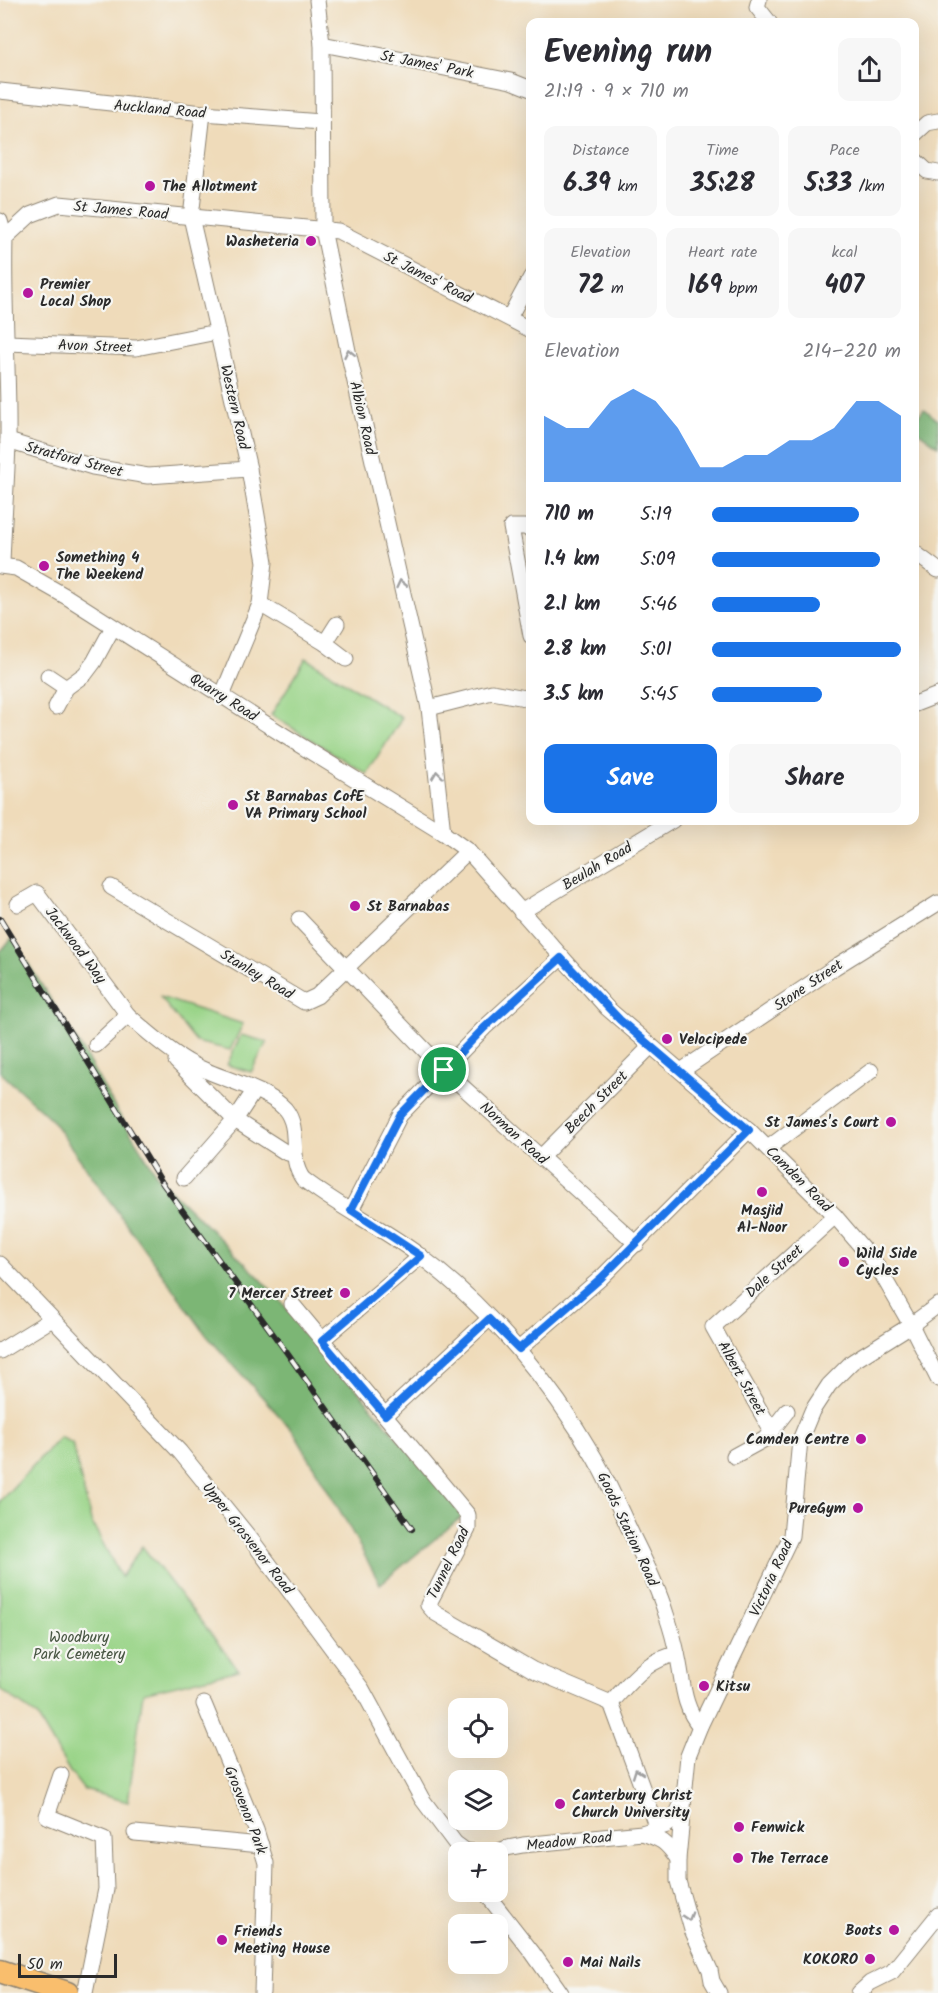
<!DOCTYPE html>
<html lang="en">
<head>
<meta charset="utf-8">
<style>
  body { margin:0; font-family:Kalam,sans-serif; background:#f7f7f7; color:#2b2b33; height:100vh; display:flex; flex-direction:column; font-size:22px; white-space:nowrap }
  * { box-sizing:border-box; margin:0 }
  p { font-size:20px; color:#7c7c81 }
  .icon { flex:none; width:33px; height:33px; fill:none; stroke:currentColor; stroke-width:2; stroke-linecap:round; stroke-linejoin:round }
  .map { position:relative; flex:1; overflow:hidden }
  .drawer { position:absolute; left:526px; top:18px; width:393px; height:807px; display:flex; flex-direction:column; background:#fff; border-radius:12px; box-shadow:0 6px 24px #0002 }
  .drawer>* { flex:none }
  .fabs { position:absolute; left:448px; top:1698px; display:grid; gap:12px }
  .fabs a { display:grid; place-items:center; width:60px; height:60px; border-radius:12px; background:#fff; box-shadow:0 6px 24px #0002; font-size:30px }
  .scale { position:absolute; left:18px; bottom:15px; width:99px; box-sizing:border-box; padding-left:6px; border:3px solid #2b2b2b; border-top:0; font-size:16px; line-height:21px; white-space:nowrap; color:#2b2b2b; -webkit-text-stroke:4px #f6f6f2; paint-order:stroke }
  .pin { position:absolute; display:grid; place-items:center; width:51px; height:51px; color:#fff; margin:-26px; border:3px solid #fff; border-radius:50%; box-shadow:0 2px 6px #0007 }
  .round { display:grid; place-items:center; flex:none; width:63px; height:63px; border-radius:12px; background:#f7f7f7 }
  .headline { display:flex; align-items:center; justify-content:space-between; height:102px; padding:0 18px }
  h1 { font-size:33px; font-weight:700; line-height:45px }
  .metrics { display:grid; grid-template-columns:repeat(3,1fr); gap:9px; height:102px; padding:6px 18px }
  .metrics div { display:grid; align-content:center; border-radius:12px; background:#f7f7f7; text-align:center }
  .metrics b { font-size:26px; font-weight:700 }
  .metrics small { font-size:16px; font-weight:400 }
  .metrics p { font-size:16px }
  .chart { height:168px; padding:12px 18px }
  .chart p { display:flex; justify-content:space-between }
  .chart svg { width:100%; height:108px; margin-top:6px; fill:#1a73e8; opacity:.7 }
  .button { display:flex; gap:12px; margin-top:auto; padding:12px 18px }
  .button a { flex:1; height:69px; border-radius:12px; background:#1a73e8; color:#fff; font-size:24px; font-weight:700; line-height:69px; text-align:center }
  .button a+a { background:#f7f7f7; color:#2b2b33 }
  ul { padding:0 18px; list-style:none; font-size:20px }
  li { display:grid; grid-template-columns:96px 72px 1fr; align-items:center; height:45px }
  li i { height:15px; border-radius:8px; background:#1a73e8 }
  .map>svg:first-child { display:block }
</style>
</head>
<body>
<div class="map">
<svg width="938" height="1993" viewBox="0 0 938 1993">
  <rect width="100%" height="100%" fill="#f6f6f2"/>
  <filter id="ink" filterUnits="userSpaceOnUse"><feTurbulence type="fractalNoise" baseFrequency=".0167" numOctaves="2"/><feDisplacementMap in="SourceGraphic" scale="12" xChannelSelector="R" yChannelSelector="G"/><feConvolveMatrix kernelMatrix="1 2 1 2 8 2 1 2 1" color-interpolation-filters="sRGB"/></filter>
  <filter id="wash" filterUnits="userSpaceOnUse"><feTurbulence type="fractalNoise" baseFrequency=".008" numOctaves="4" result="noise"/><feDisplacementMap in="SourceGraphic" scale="24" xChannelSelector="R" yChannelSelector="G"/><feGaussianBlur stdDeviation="1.35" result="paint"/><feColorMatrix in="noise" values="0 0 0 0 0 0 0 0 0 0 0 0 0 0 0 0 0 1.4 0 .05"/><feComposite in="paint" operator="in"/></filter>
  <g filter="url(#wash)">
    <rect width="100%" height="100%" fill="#efdbba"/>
    <!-- green -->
    <g fill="#9ad488" stroke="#62805a" stroke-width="1.5">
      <polygon points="306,658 402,718 367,774 271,715"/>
      <polygon points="160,997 243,1024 230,1050 196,1042"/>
      <polygon points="241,1035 267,1042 251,1072 227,1065"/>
      <polygon points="60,1437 72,1443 91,1521 121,1577 142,1546 239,1670 143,1693 128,1802 84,1790 70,1772 37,1716 0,1689 0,1501"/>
    </g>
    <!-- forest -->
    <g fill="#7bb674" stroke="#537050" stroke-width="1.5">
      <polygon points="924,409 938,420 938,446 915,429 915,420"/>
      <polygon points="12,938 80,1046 117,1111 160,1180 261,1279 318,1343 463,1516 380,1584 346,1521 293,1431 207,1336 51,1119 0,1072 0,952"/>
    </g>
  </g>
  <g filter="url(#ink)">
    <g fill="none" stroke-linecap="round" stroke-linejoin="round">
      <!-- minor casing -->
      <g stroke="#8d8372" stroke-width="17">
        <g id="minor">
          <polyline points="317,0 322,44 323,229 348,351 429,708 443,833"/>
          <polyline points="759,0 757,7 769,22"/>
          <polyline points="322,44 511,81 531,89"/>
          <polyline points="0,91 203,113 321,122"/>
          <polyline points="203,113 191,217 249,469 265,562 260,604 222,696"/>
          <polyline points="915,134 927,123 938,121"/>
          <polyline points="915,160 927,171 938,173"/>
          <polyline points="0,221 5,238"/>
          <polyline points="509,318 531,277"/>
          <polyline points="7,343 136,348 217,332"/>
          <polyline points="8,441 93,467 148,476 249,469"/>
          <polyline points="531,530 525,527 511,527 531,636"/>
          <polyline points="915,553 938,570"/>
          <path d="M2,565C3,524 7,483 8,441C9,373 3,306 5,238L30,215L59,204L338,231L531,330"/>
          <polyline points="0,566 16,568 67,597 285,736 443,833 468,851 607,1008 749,1130 835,1216 876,1264 911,1325 938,1379"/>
          <polyline points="260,604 325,643 346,659"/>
          <polyline points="325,643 337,624"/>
          <polyline points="48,676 66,688"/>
          <polyline points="915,704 938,695"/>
          <polyline points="56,707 66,688 85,674 94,662 113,627"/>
          <polyline points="429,708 492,692 531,699"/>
          <polyline points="111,887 304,1002 317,996 468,851"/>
          <polyline points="18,904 37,893 128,1015"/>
          <polyline points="521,912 673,820"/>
          <polyline points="299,919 444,1070 637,1244"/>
          <path d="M96,1045L128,1015C147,1032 172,1054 194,1065C220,1079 267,1089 285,1109C302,1130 287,1158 303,1179C340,1208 383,1228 420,1256C489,1307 552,1384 594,1457C609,1483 621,1512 634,1539C646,1563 658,1588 666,1614C671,1628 675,1643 678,1658C683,1681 683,1708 700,1726"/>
          <polyline points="176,1061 235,1120 285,1152 295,1155"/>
          <polyline points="681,1071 835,967 938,903"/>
          <polyline points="768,1148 871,1071"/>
          <polyline points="541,1157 651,1046"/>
          <polyline points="184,1178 235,1120 254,1091"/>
          <polyline points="351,1210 400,1115 484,1028 561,958"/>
          <polyline points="0,1264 180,1452 253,1542 362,1689 422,1799 455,1843 466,1851 477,1852"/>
          <polyline points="292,1304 468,1515 468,1529 428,1605 435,1613 533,1670 611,1703"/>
          <polyline points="322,1340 421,1256"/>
          <polyline points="519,1349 601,1278 749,1130"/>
          <polyline points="0,1351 52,1319"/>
          <polyline points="385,1415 489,1319"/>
          <polyline points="771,1430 713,1327 835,1216"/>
          <polyline points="734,1456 765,1439 787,1411"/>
          <polyline points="611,1703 657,1828"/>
          <path d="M611,1703C631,1681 646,1660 677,1654"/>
          <polyline points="204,1704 256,1830 266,1863 262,1993"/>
          <polyline points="61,1775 47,1816 104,1839 106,1889 85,1993"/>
          <polyline points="135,1833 261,1845"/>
          <path d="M642,1833C662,1839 666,1842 678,1859"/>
          <polyline points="497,1852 507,1848 523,1845 642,1833 667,1825 675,1818 681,1805"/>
          <polyline points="485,1892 532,1952 561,1993"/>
          <polyline points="719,1993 712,1981 710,1970 692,1930 678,1881 678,1859 688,1756 700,1726 791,1536 800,1440 812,1411 829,1385 852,1362 911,1325 938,1305"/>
          <polyline points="859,1993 870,1983 892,1972 938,1915"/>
        </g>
      </g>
      <!-- highway casing -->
      <g stroke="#8d8372" stroke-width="25">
        <polyline id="highway" points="0,1971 67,1993"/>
      </g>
      <!-- minor -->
      <use href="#minor" stroke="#fff" stroke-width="15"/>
      <!-- highway -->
      <use href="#highway" stroke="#f9be6d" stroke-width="22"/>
      <!-- rail casing -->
      <g stroke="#2b2b2b" stroke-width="6">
        <polyline id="rail" points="0,919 163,1184 287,1353 412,1529"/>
      </g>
      <!-- rail -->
      <use href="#rail" stroke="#f6f6f2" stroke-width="4" stroke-dasharray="11" stroke-linecap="butt"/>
    </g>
    <!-- one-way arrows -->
    <defs><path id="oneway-chevron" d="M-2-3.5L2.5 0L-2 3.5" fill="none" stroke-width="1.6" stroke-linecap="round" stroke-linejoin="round" transform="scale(1.5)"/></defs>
    <g stroke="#a0a0a0">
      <use href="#oneway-chevron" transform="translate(349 353) rotate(-102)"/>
      <use href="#oneway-chevron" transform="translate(401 584) rotate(-103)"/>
      <use href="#oneway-chevron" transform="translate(437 775) rotate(-97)"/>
      <use href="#oneway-chevron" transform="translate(637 1773) rotate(-110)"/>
      <use href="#oneway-chevron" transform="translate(688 1917) rotate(73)"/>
    </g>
  </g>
  <g fill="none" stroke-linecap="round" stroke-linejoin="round" filter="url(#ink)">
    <!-- route casing -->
    <g stroke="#fff" stroke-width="12">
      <polygon id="route" points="561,958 620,1020 749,1130 601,1278 519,1349 489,1319 385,1415 322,1341 421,1256 351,1210 400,1115 484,1028"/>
    </g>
    <!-- route -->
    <use href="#route" stroke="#1a73e8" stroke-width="8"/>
  </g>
  <!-- markers -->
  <g fill="#b5179e" stroke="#f6f6f2" stroke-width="2">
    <circle cx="150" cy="186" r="6"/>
    <circle cx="311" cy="241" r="6"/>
    <circle cx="28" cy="293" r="6"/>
    <circle cx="44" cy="566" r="6"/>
    <circle cx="233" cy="805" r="6"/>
    <circle cx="355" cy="906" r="6"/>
    <circle cx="667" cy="1039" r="6"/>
    <circle cx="891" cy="1122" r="6"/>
    <circle cx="762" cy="1192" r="6"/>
    <circle cx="844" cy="1262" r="6"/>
    <circle cx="345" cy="1293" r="6"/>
    <circle cx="861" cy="1439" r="6"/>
    <circle cx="858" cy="1508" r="6"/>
    <circle cx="704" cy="1686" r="6"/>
    <circle cx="560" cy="1804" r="6"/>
    <circle cx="739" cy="1827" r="6"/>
    <circle cx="738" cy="1858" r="6"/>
    <circle cx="894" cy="1930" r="6"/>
    <circle cx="222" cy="1940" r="6"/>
    <circle cx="870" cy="1959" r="6"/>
    <circle cx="568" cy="1962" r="6"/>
  </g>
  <g text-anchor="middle" stroke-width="4.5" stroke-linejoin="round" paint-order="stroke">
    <!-- street labels -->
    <g font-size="15" fill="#2b2b2b" stroke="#f6f6f2">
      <text transform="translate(427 64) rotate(11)" y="5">St James' Park</text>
      <text transform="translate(160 109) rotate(5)" y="5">Auckland Road</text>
      <text transform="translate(121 210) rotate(5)" y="5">St James Road</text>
      <text transform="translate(428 277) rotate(27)" y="5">St James' Road</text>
      <text transform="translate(95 346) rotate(2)" y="5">Avon Street</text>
      <text transform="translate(235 407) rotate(77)" y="5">Western Road</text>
      <text transform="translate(363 418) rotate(77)" y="5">Albion Road</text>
      <text transform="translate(74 459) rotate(15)" y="5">Stratford Street</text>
      <text transform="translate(224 697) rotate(32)" y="5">Quarry Road</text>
      <text transform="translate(597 866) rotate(-31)" y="5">Beulah Road</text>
      <text transform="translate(76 945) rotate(53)" y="5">Jackwood Way</text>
      <text transform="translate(257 974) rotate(31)" y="5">Stanley Road</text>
      <text transform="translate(808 985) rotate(-34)" y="5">Stone Street</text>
      <text transform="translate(596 1102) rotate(-45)" y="5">Beech Street</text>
      <text transform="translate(514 1133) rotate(42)" y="5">Norman Road</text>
      <text transform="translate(799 1179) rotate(45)" y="5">Camden Road</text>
      <text transform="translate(774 1271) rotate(-42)" y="5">Dale Street</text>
      <text transform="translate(742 1378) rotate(61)" y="5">Albert Street</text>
      <text transform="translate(628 1529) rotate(65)" y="5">Goods Station Road</text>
      <text transform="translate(248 1538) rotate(52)" y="5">Upper Grosvenor Road</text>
      <text transform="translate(448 1563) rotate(-64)" y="5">Tunnel Road</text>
      <text transform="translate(771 1578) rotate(-65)" y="5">Victoria Road</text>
      <text transform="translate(246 1810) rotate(69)" y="5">Grosvenor Park</text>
      <text transform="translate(569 1841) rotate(-6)" y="5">Meadow Road</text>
    </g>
    <!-- poi labels -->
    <g font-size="15" font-weight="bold" fill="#2b2b2b" stroke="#f6f6f2" text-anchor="start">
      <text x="162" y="191">The Allotment</text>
      <text x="299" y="246" text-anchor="end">Washeteria</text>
      <text x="40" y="289">Premier<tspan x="40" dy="17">Local Shop</tspan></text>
      <text x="56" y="562">Something 4<tspan x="56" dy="17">The Weekend</tspan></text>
      <text x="245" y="801">St Barnabas CofE<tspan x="245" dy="17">VA Primary School</tspan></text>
      <text x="367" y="911">St Barnabas</text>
      <text x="679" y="1044">Velocipede</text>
      <text x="879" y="1127" text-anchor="end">St James's Court</text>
      <text x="762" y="1215" text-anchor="middle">Masjid<tspan x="762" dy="17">Al-Noor</tspan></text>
      <text x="856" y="1258">Wild Side<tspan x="856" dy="17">Cycles</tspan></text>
      <text x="333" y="1298" text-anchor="end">7 Mercer Street</text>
      <text x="849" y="1444" text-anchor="end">Camden Centre</text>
      <text x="846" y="1513" text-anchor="end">PureGym</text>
      <text x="716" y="1691">Kitsu</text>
      <text x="572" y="1800">Canterbury Christ<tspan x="572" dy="17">Church University</tspan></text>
      <text x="751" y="1832">Fenwick</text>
      <text x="750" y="1863">The Terrace</text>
      <text x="882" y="1935" text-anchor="end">Boots</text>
      <text x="234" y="1936">Friends<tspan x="234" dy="17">Meeting House</tspan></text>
      <text x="858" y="1964" text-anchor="end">KOKORO</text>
      <text x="580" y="1967">Mai Nails</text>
    </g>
    <!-- park labels -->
    <g font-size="15" fill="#475542" stroke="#f6f6f2">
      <text x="79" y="1642">Woodbury<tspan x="79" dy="17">Park Cemetery</tspan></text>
    </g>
  </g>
</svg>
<div class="fabs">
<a><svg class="icon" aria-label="locate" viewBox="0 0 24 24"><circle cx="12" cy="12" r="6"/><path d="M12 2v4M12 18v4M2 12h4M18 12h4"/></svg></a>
<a><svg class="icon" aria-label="layers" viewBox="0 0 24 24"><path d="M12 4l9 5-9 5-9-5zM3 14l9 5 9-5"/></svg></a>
<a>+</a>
<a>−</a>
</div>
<div class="scale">50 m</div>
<div class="pin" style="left:444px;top:1070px;background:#1e9e55"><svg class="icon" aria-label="arrive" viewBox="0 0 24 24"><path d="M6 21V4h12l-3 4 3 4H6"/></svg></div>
<section class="drawer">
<div class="headline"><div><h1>Evening run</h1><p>21:19 · 9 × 710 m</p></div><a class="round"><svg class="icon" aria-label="share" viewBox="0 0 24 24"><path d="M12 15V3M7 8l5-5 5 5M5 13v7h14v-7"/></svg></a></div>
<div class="metrics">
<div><p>Distance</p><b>6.39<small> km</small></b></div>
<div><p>Time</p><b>35:28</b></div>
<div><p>Pace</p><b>5:33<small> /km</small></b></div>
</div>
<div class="metrics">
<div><p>Elevation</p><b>72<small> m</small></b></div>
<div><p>Heart rate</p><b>169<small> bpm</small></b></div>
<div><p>kcal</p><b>407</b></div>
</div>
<div class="chart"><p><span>Elevation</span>214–220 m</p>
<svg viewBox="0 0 160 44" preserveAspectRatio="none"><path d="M0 44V17L10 22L20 22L30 11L40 6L50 11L60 22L70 38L80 38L90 33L100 33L110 27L120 27L130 22L140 11L150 11L160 17V44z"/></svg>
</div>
<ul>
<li><b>710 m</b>5:19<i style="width:78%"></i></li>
<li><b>1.4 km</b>5:09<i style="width:89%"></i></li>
<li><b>2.1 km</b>5:46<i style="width:57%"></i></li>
<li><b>2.8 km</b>5:01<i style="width:100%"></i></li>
<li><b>3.5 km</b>5:45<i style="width:58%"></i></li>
</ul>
<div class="button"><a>Save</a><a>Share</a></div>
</section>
</div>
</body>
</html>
